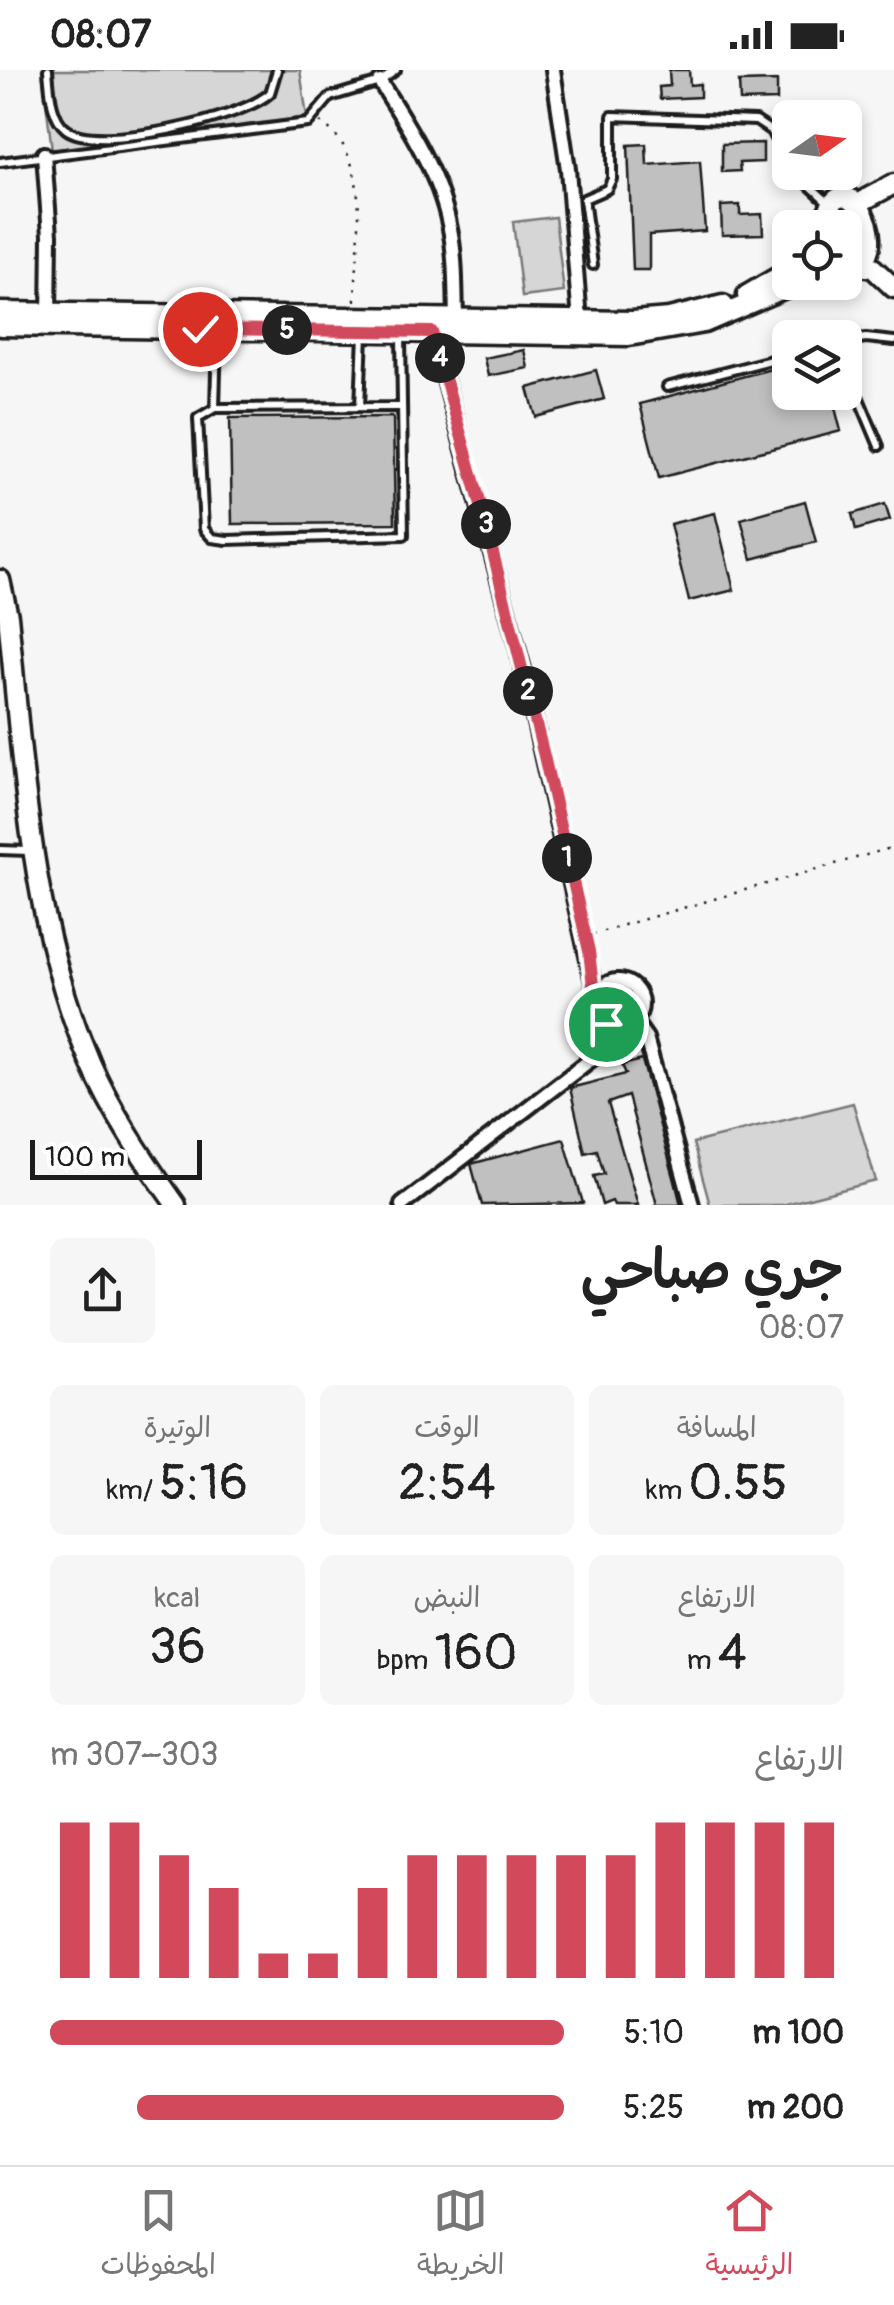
<!DOCTYPE html>
<html lang="ar">
<head>
<meta charset="utf-8">
<style>
  body { margin:0; font-family:Pangolin,"Playpen Sans Arabic",sans-serif; background:#f6f6f6; color:#222; direction:rtl; height:100vh; display:flex; flex-direction:column; font-size:38px; white-space:nowrap }
  * { box-sizing:border-box; margin:0 }
  p { font-size:32px; color:#767676 }
  .icon { flex:none; width:55px; height:55px; fill:none; stroke:currentColor; stroke-width:2; stroke-linecap:round; stroke-linejoin:round }
  .map { position:relative; height:1135px; overflow:hidden; direction:ltr }
  .side { display:flex; flex-direction:column; background:#fff; flex:1 }
  .side>* { flex:none }
  .needle { width:65px; rotate:76deg }
  .controls { position:absolute; left:772px; top:30px; display:grid; gap:20px }
  .controls a { display:grid; place-items:center; width:90px; height:90px; border-radius:15px; background:#fff; box-shadow:0 5px 15px #0003; font-size:50px }
  .scale { position:absolute; left:30px; bottom:25px; width:172px; box-sizing:border-box; padding-left:10px; border:5px solid #1c1c1c; border-top:0; font-size:28px; line-height:35px; white-space:nowrap; color:#1c1c1c; -webkit-text-stroke:8px #fff; paint-order:stroke }
  .pin { position:absolute; display:grid; place-items:center; width:85px; height:85px; color:#fff; margin:-42px; border:5px solid #fff; border-radius:50%; box-shadow:0 2px 10px #0007 }
  .km { position:absolute; width:50px; height:50px; margin:-25px; border-radius:50%; background:#222; color:#fff; font-size:28px; line-height:50px; text-align:center }
  .round { display:grid; place-items:center; flex:none; width:105px; height:105px; border-radius:15px; background:#f6f6f6 }
  .head { display:flex; align-items:center; justify-content:space-between; height:170px; padding:0 50px }
  h1 { font-size:55px; font-weight:600; line-height:75px }
  .stats { display:grid; grid-template-columns:repeat(3,1fr); gap:15px; height:170px; padding:10px 50px }
  .stats div { display:grid; align-content:center; border-radius:15px; background:#f6f6f6; text-align:center }
  .stats b { font-size:50px; font-weight:600 }
  .stats small { font-size:28px; font-weight:400 }
  .stats p { font-size:28px }
  .chart { height:280px; padding:20px 50px }
  .chart p { display:flex; justify-content:space-between }
  .chart svg { width:100%; height:180px; margin-top:10px; stroke:#d1495b; stroke-width:6 }
  ul { padding:0 50px; list-style:none; font-size:32px }
  li { display:grid; grid-template-columns:160px 120px 1fr; align-items:center; height:75px }
  li i { height:25px; border-radius:12px; background:#d1495b }
  .status { display:flex; justify-content:space-between; align-items:center; height:70px; padding:0 50px; background:#fff; direction:ltr }
  .status svg { height:28px; fill:currentColor }
  .tab-bar { display:flex; justify-content:space-around; align-items:center; height:140px; border-top:2px solid #e0e0e0; background:#fff; font-size:28px; color:#767676 }
  .tab-bar a { display:grid; justify-items:center; gap:5px }
  .tab-bar .active { color:#d1495b }
  .map>svg:first-child { display:block }
</style>
</head>
<body>
<div class="status"><b>08:07</b><svg viewBox="0 0 49 12"><path d="M0 12V9h3v3zM5 12V6h3v6zM10 12V3h3v9zM15 12V0h3v12zM26 1h20v11H26zM47 4h2v5h-2z"/></svg></div>
<div class="map">
<svg width="894" height="1135" viewBox="0 0 894 1135">
  <rect width="100%" height="100%" fill="#f6f6f6"/>
  <filter id="ink" filterUnits="userSpaceOnUse"><feTurbulence type="fractalNoise" baseFrequency=".01" numOctaves="2"/><feDisplacementMap in="SourceGraphic" scale="20" xChannelSelector="R" yChannelSelector="G"/><feConvolveMatrix kernelMatrix="1 2 1 2 8 2 1 2 1" color-interpolation-filters="sRGB"/></filter>
  <g filter="url(#ink)">
    <!-- green -->
    <g fill="#d6d6d6" stroke="#797979" stroke-width="2.5">
      <polygon points="42,0 300,0 307,47 52,80"/>
      <polygon points="555,147 564,222 522,227 513,152"/>
      <polygon points="853,1033 876,1111 782,1135 710,1135 693,1073"/>
    </g>
    <!-- building -->
    <g fill="#c0c0c0" stroke="#1c1c1c" stroke-width="2.5">
      <polygon points="669,0 689,0 690,15 700,14 700,27 660,29 659,17 670,16"/>
      <polygon points="777,11 777,30 740,31 739,12"/>
      <polygon points="763,73 763,92 739,93 740,101 722,102 722,74"/>
      <polygon points="646,74 647,95 700,91 705,161 649,165 649,200 633,200 628,75"/>
      <polygon points="740,135 740,145 762,144 763,164 722,165 721,136"/>
      <polygon points="524,280 528,298 488,306 484,288"/>
      <polygon points="790,294 790,322 831,322 841,361 659,408 640,334"/>
      <polygon points="596,300 604,329 536,347 528,318"/>
      <polygon points="393,347 395,453 232,454 230,348"/>
      <polygon points="805,431 816,472 752,489 741,449"/>
      <polygon points="885,434 890,450 856,460 852,444"/>
      <polygon points="715,443 734,520 689,531 670,454"/>
      <polygon points="642,990 675,1111 681,1135 657,1135 628,1026 608,1033 638,1135 614,1135 612,1131 602,1135 594,1106 604,1104 597,1080 585,1083 570,1018 626,1004 622,995"/>
      <polygon points="564,1069 583,1133 482,1135 471,1094"/>
    </g>
    <g fill="none" stroke-linecap="round" stroke-linejoin="round">
      <!-- lane casing -->
      <g stroke="#1c1c1c" stroke-width="14">
        <g id="lane">
          <path d="M48,0C50,19 50,46 66,59C96,83 242,49 270,23L277,0"/>
          <polyline points="0,92 308,53 330,27 380,12 396,0"/>
          <polyline points="795,102 831,135"/>
          <polyline points="593,195 584,129 607,119 612,109 612,46 756,51 771,61 790,96"/>
          <polyline points="845,271 866,268 894,271"/>
          <polyline points="845,295 879,376"/>
          <polyline points="667,317 790,285"/>
          <polyline points="360,337 363,264"/>
          <polyline points="399,337 215,338 198,348 204,459 212,468 227,470 404,465 401,266"/>
          <polyline points="215,338 217,264"/>
          <polyline points="0,780 29,781"/>
        </g>
      </g>
      <!-- street casing -->
      <g stroke="#1c1c1c" stroke-width="20">
        <g id="street">
          <polyline points="553,0 568,99 580,251"/>
          <path d="M380,12C407,54 439,104 449,154C456,185 455,218 456,249"/>
          <polyline points="44,84 50,165 49,250"/>
          <polyline points="432,262 522,595 596,926"/>
          <circle cx="618" cy="934" r="23"/>
          <polyline points="634,951 646,968 692,1135"/>
          <polyline points="402,1135 607,977 628,955"/>
        </g>
      </g>
      <!-- secondary casing -->
      <g stroke="#1c1c1c" stroke-width="25">
        <g id="secondary">
          <polyline points="866,129 894,114"/>
          <path d="M823,158C840,77 894,176 858,193"/>
          <polyline points="845,194 873,198 894,218"/>
          <polyline points="747,225 790,200"/>
          <polyline points="0,242 633,251 669,248 723,235"/>
          <polyline points="0,256 629,266 704,253 799,212"/>
          <path d="M0,510L8,546C23,695 30,853 90,992C112,1043 144,1090 176,1135"/>
        </g>
      </g>
      <!-- path -->
      <g stroke="#1c1c1c" stroke-width="2.5" stroke-dasharray="2.5 8" stroke-linecap="butt">
        <path d="M320,52C375,86 356,177 355,231"/>
        <polyline points="593,864 894,777"/>
      </g>
      <!-- lane -->
      <use href="#lane" stroke="#fff" stroke-width="6"/>
      <!-- street -->
      <use href="#street" stroke="#fff" stroke-width="12"/>
      <!-- secondary -->
      <use href="#secondary" stroke="#fff" stroke-width="18"/>
    </g>
  </g>
  <g fill="none" stroke-linecap="round" stroke-linejoin="round" filter="url(#ink)">
    <!-- route casing -->
    <g stroke="#fff" stroke-width="20">
      <polyline id="route" points="200,259 432,262 482,439 544,686 589,881 596,942 606,954"/>
    </g>
    <!-- route -->
    <use href="#route" stroke="#d1495b" stroke-width="12"/>
  </g>
</svg>
<div class="controls">
<a><svg class="needle" viewBox="-14 -14 28 28"><path d="M0-13l5 13h-10z" fill="#e53935"/><path d="M0 13l5-13h-10z" fill="#767676"/></svg></a>
<a><svg class="icon" aria-label="locate" viewBox="0 0 24 24"><circle cx="12" cy="12" r="6"/><path d="M12 2v4M12 18v4M2 12h4M18 12h4"/></svg></a>
<a><svg class="icon" aria-label="layers" viewBox="0 0 24 24"><path d="M12 4l9 5-9 5-9-5zM3 14l9 5 9-5"/></svg></a>
</div>
<div class="scale">100 m</div>
<div class="pin" style="left:606px;top:954px;background:#1e9e55"><svg class="icon" aria-label="arrive" viewBox="0 0 24 24"><path d="M6 21V4h12l-3 4 3 4H6"/></svg></div>
<div class="pin" style="left:200px;top:259px;background:#d93025"><svg class="icon" aria-label="check" viewBox="0 0 24 24"><path d="M5 12l5 5 9-10"/></svg></div>
<b class="km" style="left:567px;top:788px">1</b>
<b class="km" style="left:528px;top:621px">2</b>
<b class="km" style="left:486px;top:454px">3</b>
<b class="km" style="left:440px;top:288px">4</b>
<b class="km" style="left:287px;top:260px">5</b>
</div>
<section class="side">
<div class="head"><div><h1>جري صباحي</h1><p>08:07</p></div><a class="round"><svg class="icon" aria-label="share" viewBox="0 0 24 24"><path d="M12 15V3M7 8l5-5 5 5M5 13v7h14v-7"/></svg></a></div>
<div class="stats">
<div><p>المسافة</p><b>0.55<small> km</small></b></div>
<div><p>الوقت</p><b>2:54</b></div>
<div><p>الوتيرة</p><b>5:16<small> /km</small></b></div>
</div>
<div class="stats">
<div><p>الارتفاع</p><b>4<small> m</small></b></div>
<div><p>النبض</p><b>160<small> bpm</small></b></div>
<div><p>kcal</p><b>36</b></div>
</div>
<div class="chart"><p><span>الارتفاع</span>303–307 m</p>
<svg viewBox="0 0 160 44" preserveAspectRatio="none"><path d="M5 44V6M15 44V6M25 44V14M35 44V22M45 44V38M55 44V38M65 44V22M75 44V14M85 44V14M95 44V14M105 44V14M115 44V14M125 44V6M135 44V6M145 44V6M155 44V6"/></svg>
</div>
<ul>
<li><b>100 m</b>5:10<i style="width:100%"></i></li>
<li><b>200 m</b>5:25<i style="width:83%"></i></li>
</ul>
</section>
<nav class="tab-bar">
<a class="active"><svg class="icon" aria-label="home" viewBox="0 0 24 24"><path d="M3 11l9-7 9 7M6 9v11h12V9"/></svg>الرئيسية</a>
<a><svg class="icon" aria-label="map" viewBox="0 0 24 24"><path d="M3 6l6-2 6 2 6-2v14l-6 2-6-2-6 2zM9 4v14M15 6v14"/></svg>الخريطة</a>
<a><svg class="icon" aria-label="saved" viewBox="0 0 24 24"><path d="M7 4h10v16l-5-4-5 4z"/></svg>المحفوظات</a>
</nav>
</body>
</html>
